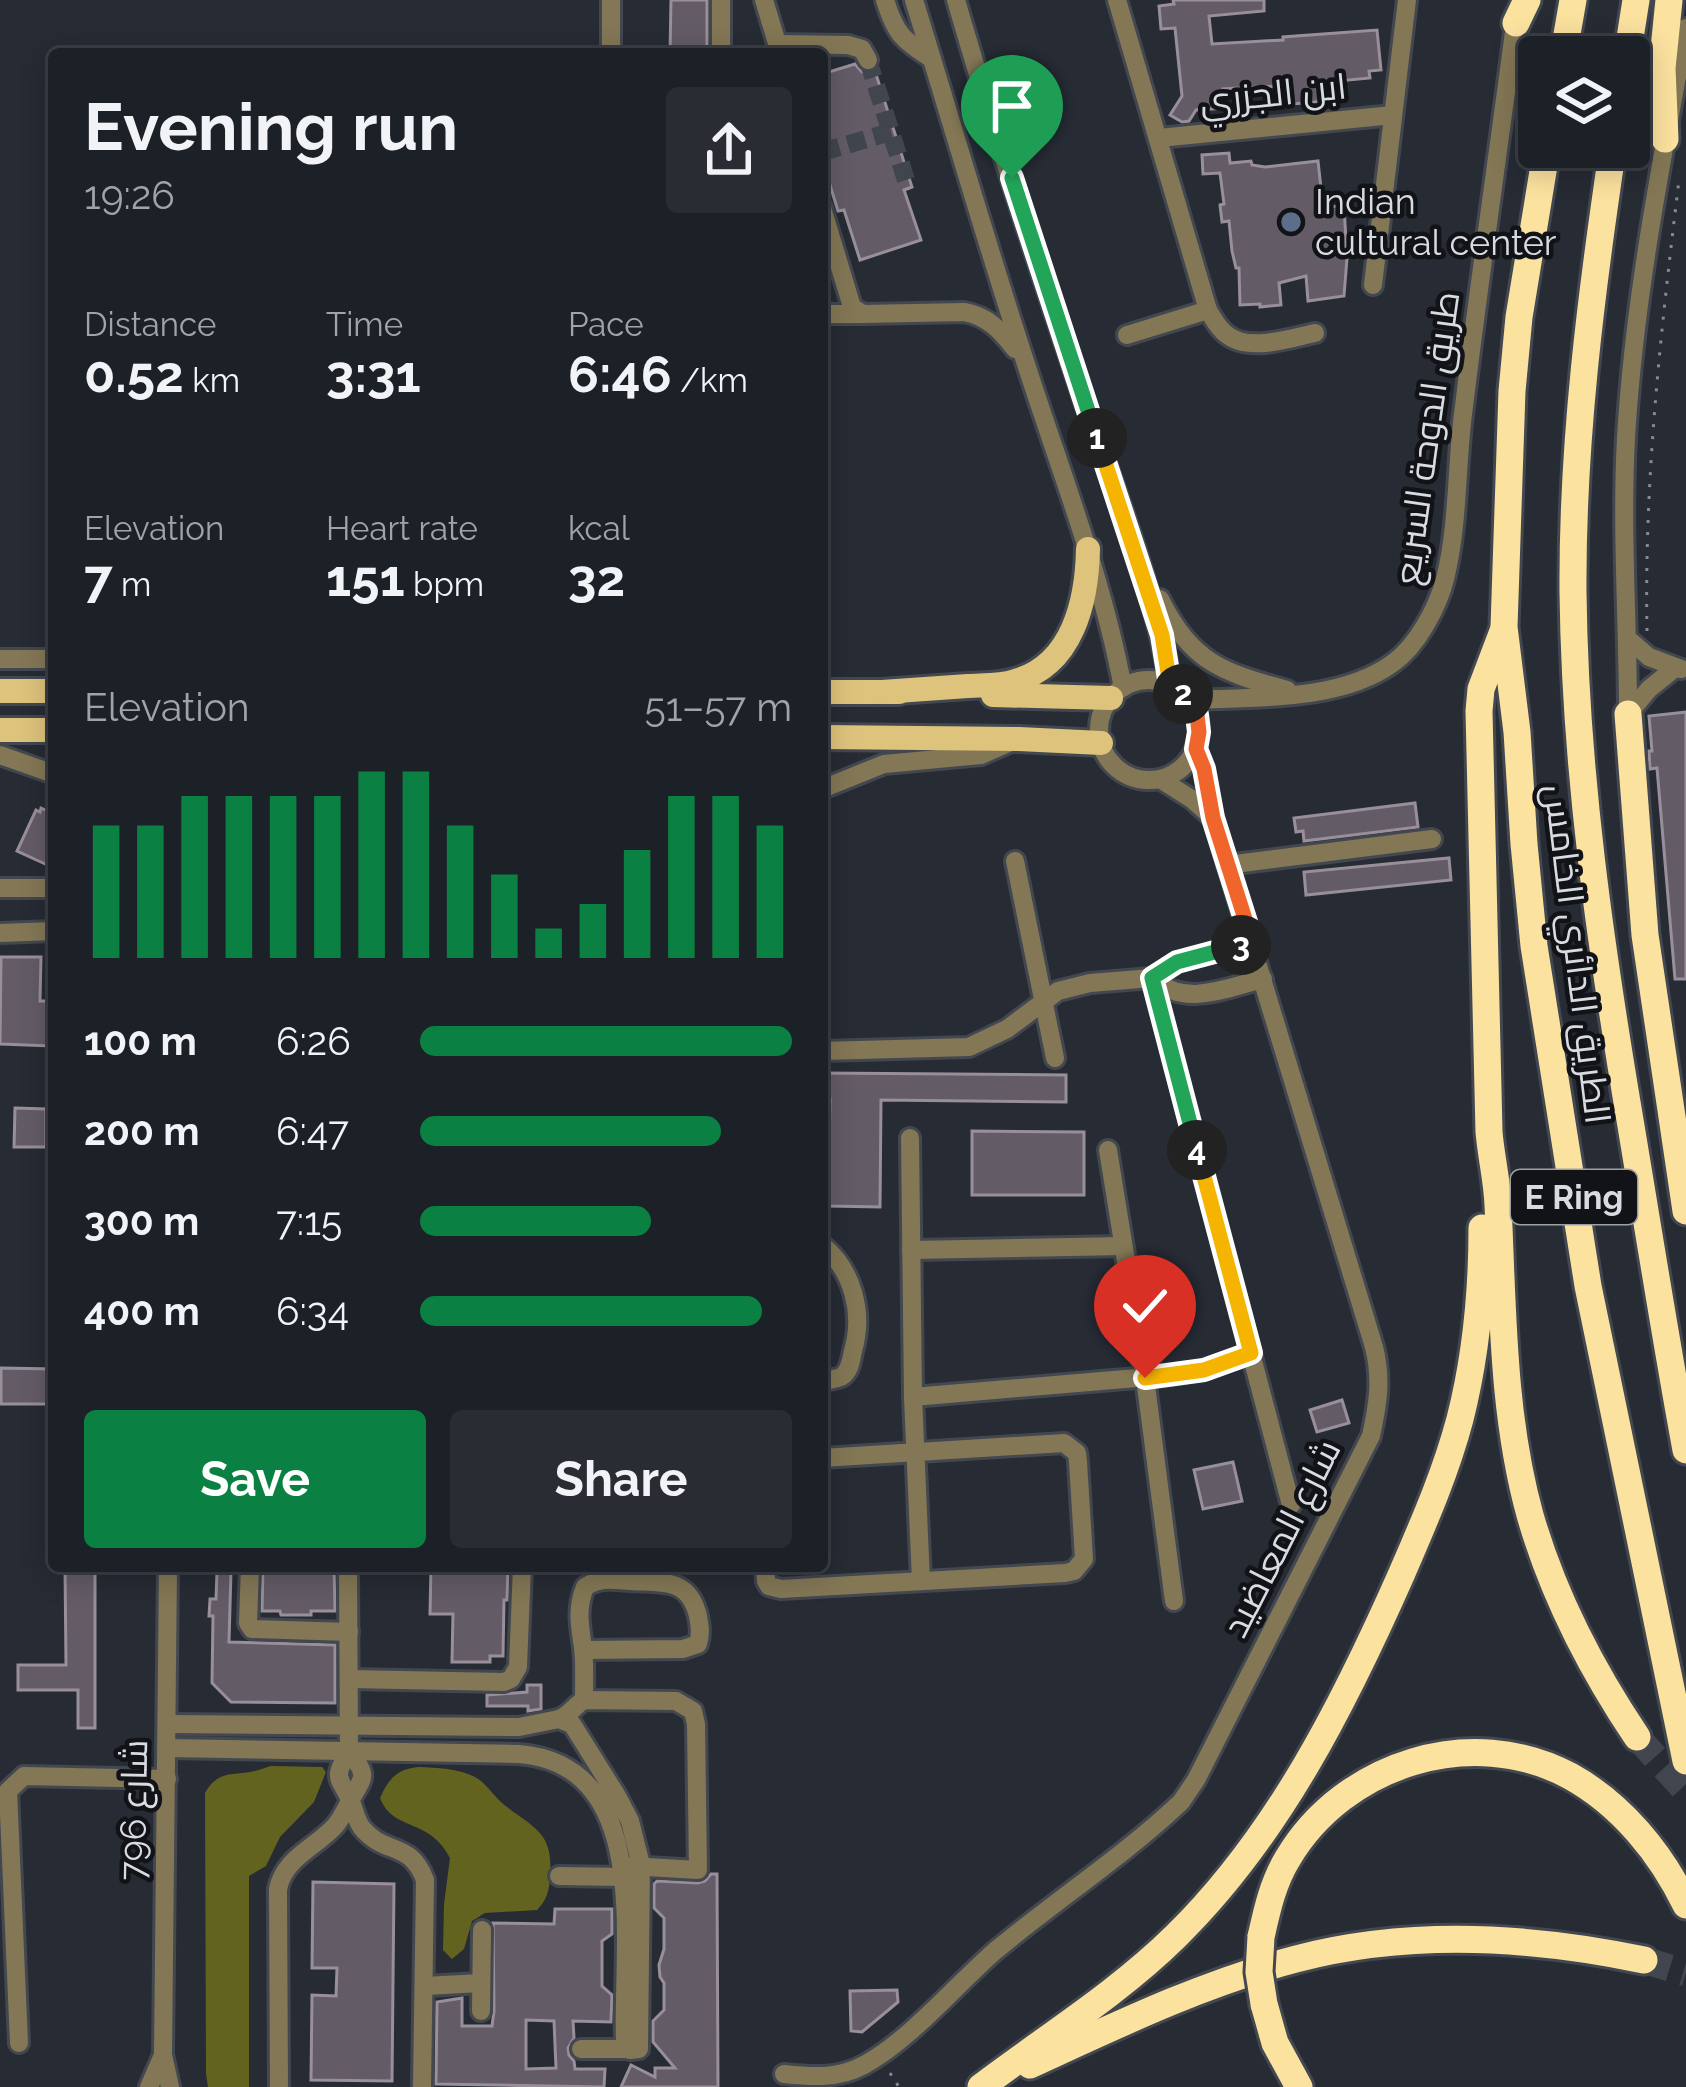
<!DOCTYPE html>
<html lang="en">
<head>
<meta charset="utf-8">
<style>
  body { margin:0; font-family:Raleway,Cairo,sans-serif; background:#292d33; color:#f1f3f6; height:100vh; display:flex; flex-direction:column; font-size:45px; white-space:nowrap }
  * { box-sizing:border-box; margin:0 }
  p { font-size:39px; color:#a0a3a7 }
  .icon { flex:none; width:66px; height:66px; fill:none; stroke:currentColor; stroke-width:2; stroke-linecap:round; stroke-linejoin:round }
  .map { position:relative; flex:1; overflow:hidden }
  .sheet { position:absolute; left:48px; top:48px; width:780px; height:1524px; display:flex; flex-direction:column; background:#1c2027; border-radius:12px; box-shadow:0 6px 30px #0003,0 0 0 3px #3a3e44 }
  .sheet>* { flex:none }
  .fabs { position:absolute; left:1518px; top:36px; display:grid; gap:24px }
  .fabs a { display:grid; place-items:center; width:132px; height:132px; border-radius:12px; background:#1c2027; box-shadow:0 6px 30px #0003,0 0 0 3px #3a3e44; font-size:60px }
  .pin { position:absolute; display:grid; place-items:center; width:102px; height:102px; color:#fff; margin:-123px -51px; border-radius:50% 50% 50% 0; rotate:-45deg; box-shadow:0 0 12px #0007 }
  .pin .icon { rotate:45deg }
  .km { position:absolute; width:60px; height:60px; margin:-30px; border-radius:50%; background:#222; color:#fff; font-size:33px; line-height:60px; text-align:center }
  .round { display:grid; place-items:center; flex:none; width:126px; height:126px; border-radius:12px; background:#292d33 }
  .summary { display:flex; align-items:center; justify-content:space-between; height:204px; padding:0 36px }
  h1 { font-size:66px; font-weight:700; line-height:90px }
  .stats { display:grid; grid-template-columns:repeat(3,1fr); gap:18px; height:204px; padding:12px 36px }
  .stats div { display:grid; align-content:center }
  .stats b { font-size:51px; font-weight:700 }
  .stats small { font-size:33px; font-weight:400 }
  .stats p { font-size:33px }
  .chart { height:336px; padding:24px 36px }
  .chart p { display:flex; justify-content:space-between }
  .chart svg { width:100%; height:216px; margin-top:12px; stroke:#0b8043; stroke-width:6 }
  .action { display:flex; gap:24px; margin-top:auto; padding:24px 36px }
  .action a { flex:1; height:138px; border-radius:12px; background:#0b8043; color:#fff; font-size:48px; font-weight:700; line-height:138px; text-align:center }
  .action a+a { background:#292d33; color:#f1f3f6 }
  ul { padding:0 36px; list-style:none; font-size:39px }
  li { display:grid; grid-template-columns:192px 144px 1fr; align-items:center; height:90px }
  li i { height:30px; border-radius:15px; background:#0b8043 }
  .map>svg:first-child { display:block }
</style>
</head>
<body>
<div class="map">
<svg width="1686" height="2087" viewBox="0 0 1686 2087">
  <rect width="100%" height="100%" fill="#262b34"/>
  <!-- forest -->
  <g fill="#62631f">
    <path d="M271,1766L322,1767L326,1772L314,1802L280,1837L266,1866L249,1876V2087H208L206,2074L205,1793C217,1772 229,1775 250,1772C257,1771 264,1768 271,1766Z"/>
    <path d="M419,1767C438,1768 457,1768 475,1777C486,1783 493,1795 502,1803C532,1828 554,1830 550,1877C549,1891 547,1900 537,1910L485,1913L472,1921L464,1949L452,1959L443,1950L444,1904L450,1858C429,1817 393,1832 380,1798C389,1778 397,1769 419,1767Z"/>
  </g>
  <!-- building -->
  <g fill="#635b65" stroke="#988f9a" stroke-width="3" fill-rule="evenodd">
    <polygon points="671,0 707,0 707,54 670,54"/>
    <polygon points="1173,0 1264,0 1264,11 1209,16 1212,44 1283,40 1283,37 1377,30 1381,70 1369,71 1370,78 1327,82 1328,101 1281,105 1279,86 1223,89 1225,108 1196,110 1189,121 1182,122 1170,115 1182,96 1175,28 1161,29 1159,6 1174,4"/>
    <polygon points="855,64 862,72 875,71 912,187 904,190 921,240 860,260 844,210 838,211 822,159 822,74"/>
    <polygon points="1229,153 1230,163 1251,161 1252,165 1265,167 1318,161 1323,207 1344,206 1347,258 1344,296 1308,301 1306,276 1279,283 1281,305 1260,307 1260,304 1240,305 1239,268 1236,268 1232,251 1229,221 1222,222 1220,205 1224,204 1220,173 1203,174 1202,155"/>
    <polygon points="1686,712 1686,979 1675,979 1657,768 1650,769 1649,751 1652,751 1649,716"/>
    <polygon points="1415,803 1418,827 1304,841 1303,831 1296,832 1294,818"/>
    <polygon points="41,808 54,814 54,868 17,851 36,810 40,812"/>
    <polygon points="1449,858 1451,880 1306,895 1304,872"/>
    <polygon points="1,957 41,957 40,1001 52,1001 51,1046 0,1044"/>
    <polygon points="822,1073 1066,1075 1066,1102 881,1100 880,1207 828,1206 830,1099 822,1099"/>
    <polygon points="15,1108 46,1109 46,1147 14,1147"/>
    <polygon points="972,1131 1084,1132 1084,1195 972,1195"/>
    <polygon points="1177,1294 1184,1319 1157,1326 1150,1302"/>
    <polygon points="1,1368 54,1369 54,1404 1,1404"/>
    <polygon points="1342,1400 1349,1423 1317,1432 1310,1410"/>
    <polygon points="1233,1462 1242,1501 1203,1509 1194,1470"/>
    <polygon points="65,1566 95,1566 95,1728 78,1728 78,1690 18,1690 18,1665 66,1665"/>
    <polygon points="263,1566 334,1566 335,1611 311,1611 311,1615 281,1615 280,1611 262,1611"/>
    <polygon points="431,1566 508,1566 507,1600 504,1600 503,1656 490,1656 490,1662 452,1662 453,1614 430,1614"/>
    <polygon points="217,1571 231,1571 229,1642 335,1645 335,1703 231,1702 212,1683 213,1616 209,1616 210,1599 216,1599"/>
    <polygon points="527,1685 541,1685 541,1709 528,1711 528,1706 487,1706 487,1695 527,1692"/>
    <polygon points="711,1874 717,1874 718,2087 621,2087 631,2065 655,2077 655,2068 675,2068 653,2042 653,2021 664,2010 664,1983 660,1977 659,1965 664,1949 664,1918 654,1908 654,1884 657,1881 698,1883 705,1881"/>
    <polygon points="313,1882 394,1884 392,2081 311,2080 312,1995 336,1996 337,1968 312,1968"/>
    <path d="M555,1909H612V1934L602,1941V1986L612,1995L611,2022L573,2021L574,2038L568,2048L569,2055L574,2061L575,2069H605L604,2087L436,2084L437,2002L462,1998V2026H492L494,2011L493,1923L554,1924ZM526,2020L554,2021L556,2068L526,2069Z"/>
    <polygon points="897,1990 898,2002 862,2032 851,2031 850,1991"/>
  </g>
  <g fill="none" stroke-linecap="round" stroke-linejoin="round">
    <!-- minor-tunnel -->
    <g stroke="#41454e" stroke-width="18" stroke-dasharray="18 9" stroke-linecap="butt">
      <polyline points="868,60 906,180"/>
      <polyline points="822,152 891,132"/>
    </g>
    <!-- highway-tunnel -->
    <g stroke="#41454e" stroke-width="27" stroke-dasharray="27 14" stroke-linecap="butt">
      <polyline points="1637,1737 1686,1791"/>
      <polyline points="1644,1960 1686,1973"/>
    </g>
    <!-- minor casing -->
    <g stroke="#424750" stroke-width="24">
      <g id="minor">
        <polyline points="721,0 721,54"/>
        <polyline points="764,0 780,53"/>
        <path d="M885,0C896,35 902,39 932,59"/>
        <path d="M914,0C951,120 986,242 1025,361C1060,470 1102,576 1123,688"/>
        <path d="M956,0C994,132 1038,264 1082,395C1115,490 1153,585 1170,685"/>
        <path d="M1117,0L1208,310C1213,318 1218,328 1226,334C1248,353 1290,338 1315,333"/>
        <polyline points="778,44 848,45 862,49 868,60"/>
        <polyline points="611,54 611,0"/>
        <polyline points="1159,138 1393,115"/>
        <path d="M822,208L852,307L863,314L964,312C988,316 1001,331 1015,349"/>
        <polyline points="1373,285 1407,0"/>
        <polyline points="822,314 863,314"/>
        <polyline points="1127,335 1208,310"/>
        <path d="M1160,599C1192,663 1222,672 1287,690"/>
        <polyline points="1628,639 1649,657 1681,669"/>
        <polyline points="0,659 54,659"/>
        <circle cx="1149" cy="730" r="50"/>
        <path d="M1189,700C1252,697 1340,702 1393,663C1417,646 1438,607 1445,579C1459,523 1456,463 1464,406C1480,276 1499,147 1516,17"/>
        <path d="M1628,714C1628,622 1621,530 1626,438C1634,300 1661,164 1686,28"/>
        <polyline points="1628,714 1649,689 1675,668"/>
        <polyline points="0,755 54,774"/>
        <polyline points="1160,779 1193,800 1213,818"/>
        <polyline points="822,789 884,764 981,755 1013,741"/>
        <polyline points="1015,861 1055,1058"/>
        <polyline points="1227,865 1432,839"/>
        <polyline points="0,888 54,888"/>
        <polyline points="0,933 54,931"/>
        <polyline points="1152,978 1291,1505"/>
        <path d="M1152,978C1185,1008 1225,988 1263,979"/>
        <polyline points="822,1051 969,1047 1007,1029 1058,991 1090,983 1152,978 1177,962 1252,941"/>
        <polyline points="910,1138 913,1397 921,1581"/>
        <polyline points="1108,1150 1145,1378 1174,1601"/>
        <path d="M822,1245C853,1270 864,1313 853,1351C851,1360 850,1372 841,1377C839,1378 824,1381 822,1382"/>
        <polyline points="911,1250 1123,1246"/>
        <polyline points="913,1397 1172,1375 1204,1370 1251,1353"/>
        <polyline points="168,1566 163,2055 170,2087"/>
        <polyline points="250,1566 248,1623 252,1629 349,1632"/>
        <path d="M348,1566L349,1751C332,1780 339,1775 351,1802C355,1811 356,1820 362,1828C385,1856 410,1840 425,1880L422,2087"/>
        <polyline points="765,1566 766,1581 769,1586 781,1589 1065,1573 1074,1571 1084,1559 1078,1462 1077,1453 1064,1443 822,1458"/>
        <path d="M583,1650L683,1649L698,1644C701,1633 700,1627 698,1616C689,1578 664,1583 631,1581C614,1580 600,1577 585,1587C576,1609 580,1626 583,1648C585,1665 584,1683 584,1700"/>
        <polyline points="349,1679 504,1682 511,1679 518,1667 522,1566"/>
        <path d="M559,1719C570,1715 574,1706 584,1700L676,1701L693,1711L696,1724L698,1870L629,1866"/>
        <path d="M167,1748L519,1754C655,1765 621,1948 625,2042L630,2050L639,2049L641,1865L630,1821L617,1796L572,1724L559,1719L519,1727L168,1724"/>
        <polyline points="559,1876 625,1877"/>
        <polyline points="425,1986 481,1983"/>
        <polyline points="481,2011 482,1930"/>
        <polyline points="19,2043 8,1791 24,1776 167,1779"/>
        <polyline points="581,2049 627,2049"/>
        <path d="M784,2074C812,2077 838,2079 864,2065C910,2040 955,1986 995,1951C1056,1900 1124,1856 1181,1802L1196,1780L1371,1436C1378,1404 1382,1379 1374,1347L1213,818L1204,768L1196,749"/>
        <polyline points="149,2087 163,2055"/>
        <path d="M279,2087L278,1889C284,1858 315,1848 335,1826C342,1818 345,1810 350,1801C364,1775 369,1778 349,1751"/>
      </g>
    </g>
    <!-- major casing -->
    <g stroke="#424750" stroke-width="30">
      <g id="major">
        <polyline points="0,691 54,691"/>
        <polyline points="822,692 899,692"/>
        <path d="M882,692C911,690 939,688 968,686C983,685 1001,686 1015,681C1073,665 1087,601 1088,549"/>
        <polyline points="993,695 1111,698"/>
        <polyline points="0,730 54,730"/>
        <polyline points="822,737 1019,739 1101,743"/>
      </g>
    </g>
    <!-- highway casing -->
    <g stroke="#424750" stroke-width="33">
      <g id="highway">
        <polyline points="1516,23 1527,0"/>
        <polyline points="1563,57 1573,0"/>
        <polyline points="1627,57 1636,0"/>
        <polyline points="1665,139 1662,68 1669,0"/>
        <polyline points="1547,147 1519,317 1512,391 1504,627 1517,732 1524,844 1534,946 1588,1286 1686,1761"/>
        <path d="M1613,147C1591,294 1572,443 1573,592C1575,772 1601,949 1631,1126C1649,1234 1666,1342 1686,1450"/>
        <path d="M1503,631L1481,689L1479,711L1489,1132C1491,1156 1497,1180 1498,1205C1503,1308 1502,1414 1530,1515C1553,1595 1590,1667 1637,1737"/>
        <polyline points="1628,714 1645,935 1686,1211"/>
        <path d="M1261,1937C1267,1910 1273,1882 1288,1858C1344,1764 1471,1723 1570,1776C1621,1804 1661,1853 1686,1905"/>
        <polyline points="1264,2004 1275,2043 1299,2087"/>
        <path d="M1030,2065C1117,2025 1204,1983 1296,1959C1411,1929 1529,1936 1644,1960"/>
        <path d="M981,2087C1047,2037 1117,1994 1176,1936C1278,1836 1345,1702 1402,1573C1424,1522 1446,1472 1460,1419C1476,1356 1482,1292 1482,1228"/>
      </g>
    </g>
    <!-- path -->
    <g stroke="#868a92" stroke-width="3" stroke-dasharray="3 9" stroke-linecap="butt">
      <path d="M1647,631C1644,480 1661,329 1679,180"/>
      <polyline points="890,2073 899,2087"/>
    </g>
    <!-- minor -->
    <use href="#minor" stroke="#837755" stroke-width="18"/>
    <!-- major -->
    <use href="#major" stroke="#dec37c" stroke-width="24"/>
    <!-- highway -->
    <use href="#highway" stroke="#fce29f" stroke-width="27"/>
    <!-- highway-bridge casing -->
    <g stroke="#424750" stroke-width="33" stroke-linecap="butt">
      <polyline id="highway-bridge" points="1261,1937 1259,1972 1264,2004"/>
    </g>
    <!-- highway-bridge -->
    <use href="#highway-bridge" stroke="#fce29f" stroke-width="27"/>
  </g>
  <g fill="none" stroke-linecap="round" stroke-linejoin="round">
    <!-- split-1 casing -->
    <g stroke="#fff" stroke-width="24">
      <polyline id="split-1" points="1012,178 1097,438"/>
    </g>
    <!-- split-2 casing -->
    <g stroke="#fff" stroke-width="24">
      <polyline id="split-2" points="1097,438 1162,635 1170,685 1183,694"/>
    </g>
    <!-- split-3 casing -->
    <g stroke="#fff" stroke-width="24">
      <polyline id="split-3" points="1183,694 1197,715 1199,732 1196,749 1204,769 1213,818 1252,941 1241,945"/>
    </g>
    <!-- split-4 casing -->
    <g stroke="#fff" stroke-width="24">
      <polyline id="split-4" points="1197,1150 1152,978 1177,962 1241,945"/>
    </g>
    <!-- split-5 casing -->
    <g stroke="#fff" stroke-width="24">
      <polyline id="split-5" points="1145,1378 1204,1370 1251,1353 1197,1150"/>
    </g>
    <!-- split-1 -->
    <use href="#split-1" stroke="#22a559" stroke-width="15"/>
    <!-- split-2 -->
    <use href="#split-2" stroke="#f5b400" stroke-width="15"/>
    <!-- split-3 -->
    <use href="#split-3" stroke="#f0652b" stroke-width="15"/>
    <!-- split-4 -->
    <use href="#split-4" stroke="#22a559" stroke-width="15"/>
    <!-- split-5 -->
    <use href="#split-5" stroke="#f5b400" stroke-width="15"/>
  </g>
  <!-- markers -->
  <circle fill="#5c6f8a" stroke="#111317" stroke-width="4.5" cx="1291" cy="222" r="12"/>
  <g text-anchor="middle" stroke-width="9" stroke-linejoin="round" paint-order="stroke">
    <!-- shield labels -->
    <rect fill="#111317" stroke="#9c9fa4" stroke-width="3" x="1511" y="1170" width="126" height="54" rx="9"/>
    <g font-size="33" font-weight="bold" fill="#d8dbe1">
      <text x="1574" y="1209">E Ring</text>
    </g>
    <!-- street labels -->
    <g font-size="36" fill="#d8dbe1" stroke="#111317">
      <text transform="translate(1273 93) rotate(-6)" y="13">ابن الجزري</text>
      <text transform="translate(1426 438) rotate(-82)" y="13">طريق الدوحة السريع</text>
      <text transform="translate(1578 954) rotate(83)" y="13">الطريق الدائري الخامس</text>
      <text transform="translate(1281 1538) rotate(-63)" y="13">شارع المعاضيد</text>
      <text transform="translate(133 1810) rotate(-89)" y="13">شارع 796</text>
    </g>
    <!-- poi labels -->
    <g font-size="36" fill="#d8dbe1" stroke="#111317" text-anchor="start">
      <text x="1315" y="214">Indian<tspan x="1315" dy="41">cultural center</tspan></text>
    </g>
  </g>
</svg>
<div class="fabs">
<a><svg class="icon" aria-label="layers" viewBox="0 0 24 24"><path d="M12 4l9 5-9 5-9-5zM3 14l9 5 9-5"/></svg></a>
</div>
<div class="pin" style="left:1012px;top:178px;background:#1e9e55"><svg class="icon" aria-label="arrive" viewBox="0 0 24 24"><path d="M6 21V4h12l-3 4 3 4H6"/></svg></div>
<div class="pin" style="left:1145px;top:1378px;background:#d93025"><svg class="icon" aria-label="check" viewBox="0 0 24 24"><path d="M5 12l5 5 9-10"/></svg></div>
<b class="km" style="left:1097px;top:438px">1</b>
<b class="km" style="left:1183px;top:694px">2</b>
<b class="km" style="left:1241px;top:945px">3</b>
<b class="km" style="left:1197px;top:1150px">4</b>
<section class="sheet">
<div class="summary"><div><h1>Evening run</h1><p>19:26</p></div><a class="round"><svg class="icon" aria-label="share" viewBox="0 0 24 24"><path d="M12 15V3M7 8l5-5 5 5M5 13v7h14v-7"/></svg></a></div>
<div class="stats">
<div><p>Distance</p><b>0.52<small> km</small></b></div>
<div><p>Time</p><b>3:31</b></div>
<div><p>Pace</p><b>6:46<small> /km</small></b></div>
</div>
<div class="stats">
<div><p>Elevation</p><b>7<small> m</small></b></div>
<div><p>Heart rate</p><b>151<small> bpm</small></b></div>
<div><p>kcal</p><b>32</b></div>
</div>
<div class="chart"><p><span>Elevation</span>51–57 m</p>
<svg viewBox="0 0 160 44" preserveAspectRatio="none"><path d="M5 44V17M15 44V17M25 44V11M35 44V11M45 44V11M55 44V11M65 44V6M75 44V6M85 44V17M95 44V27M105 44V38M115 44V33M125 44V22M135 44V11M145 44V11M155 44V17"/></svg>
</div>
<ul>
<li><b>100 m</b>6:26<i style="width:100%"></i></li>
<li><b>200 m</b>6:47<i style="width:81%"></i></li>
<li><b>300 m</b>7:15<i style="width:62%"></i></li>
<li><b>400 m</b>6:34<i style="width:92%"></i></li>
</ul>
<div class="action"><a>Save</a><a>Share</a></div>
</section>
</div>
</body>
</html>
